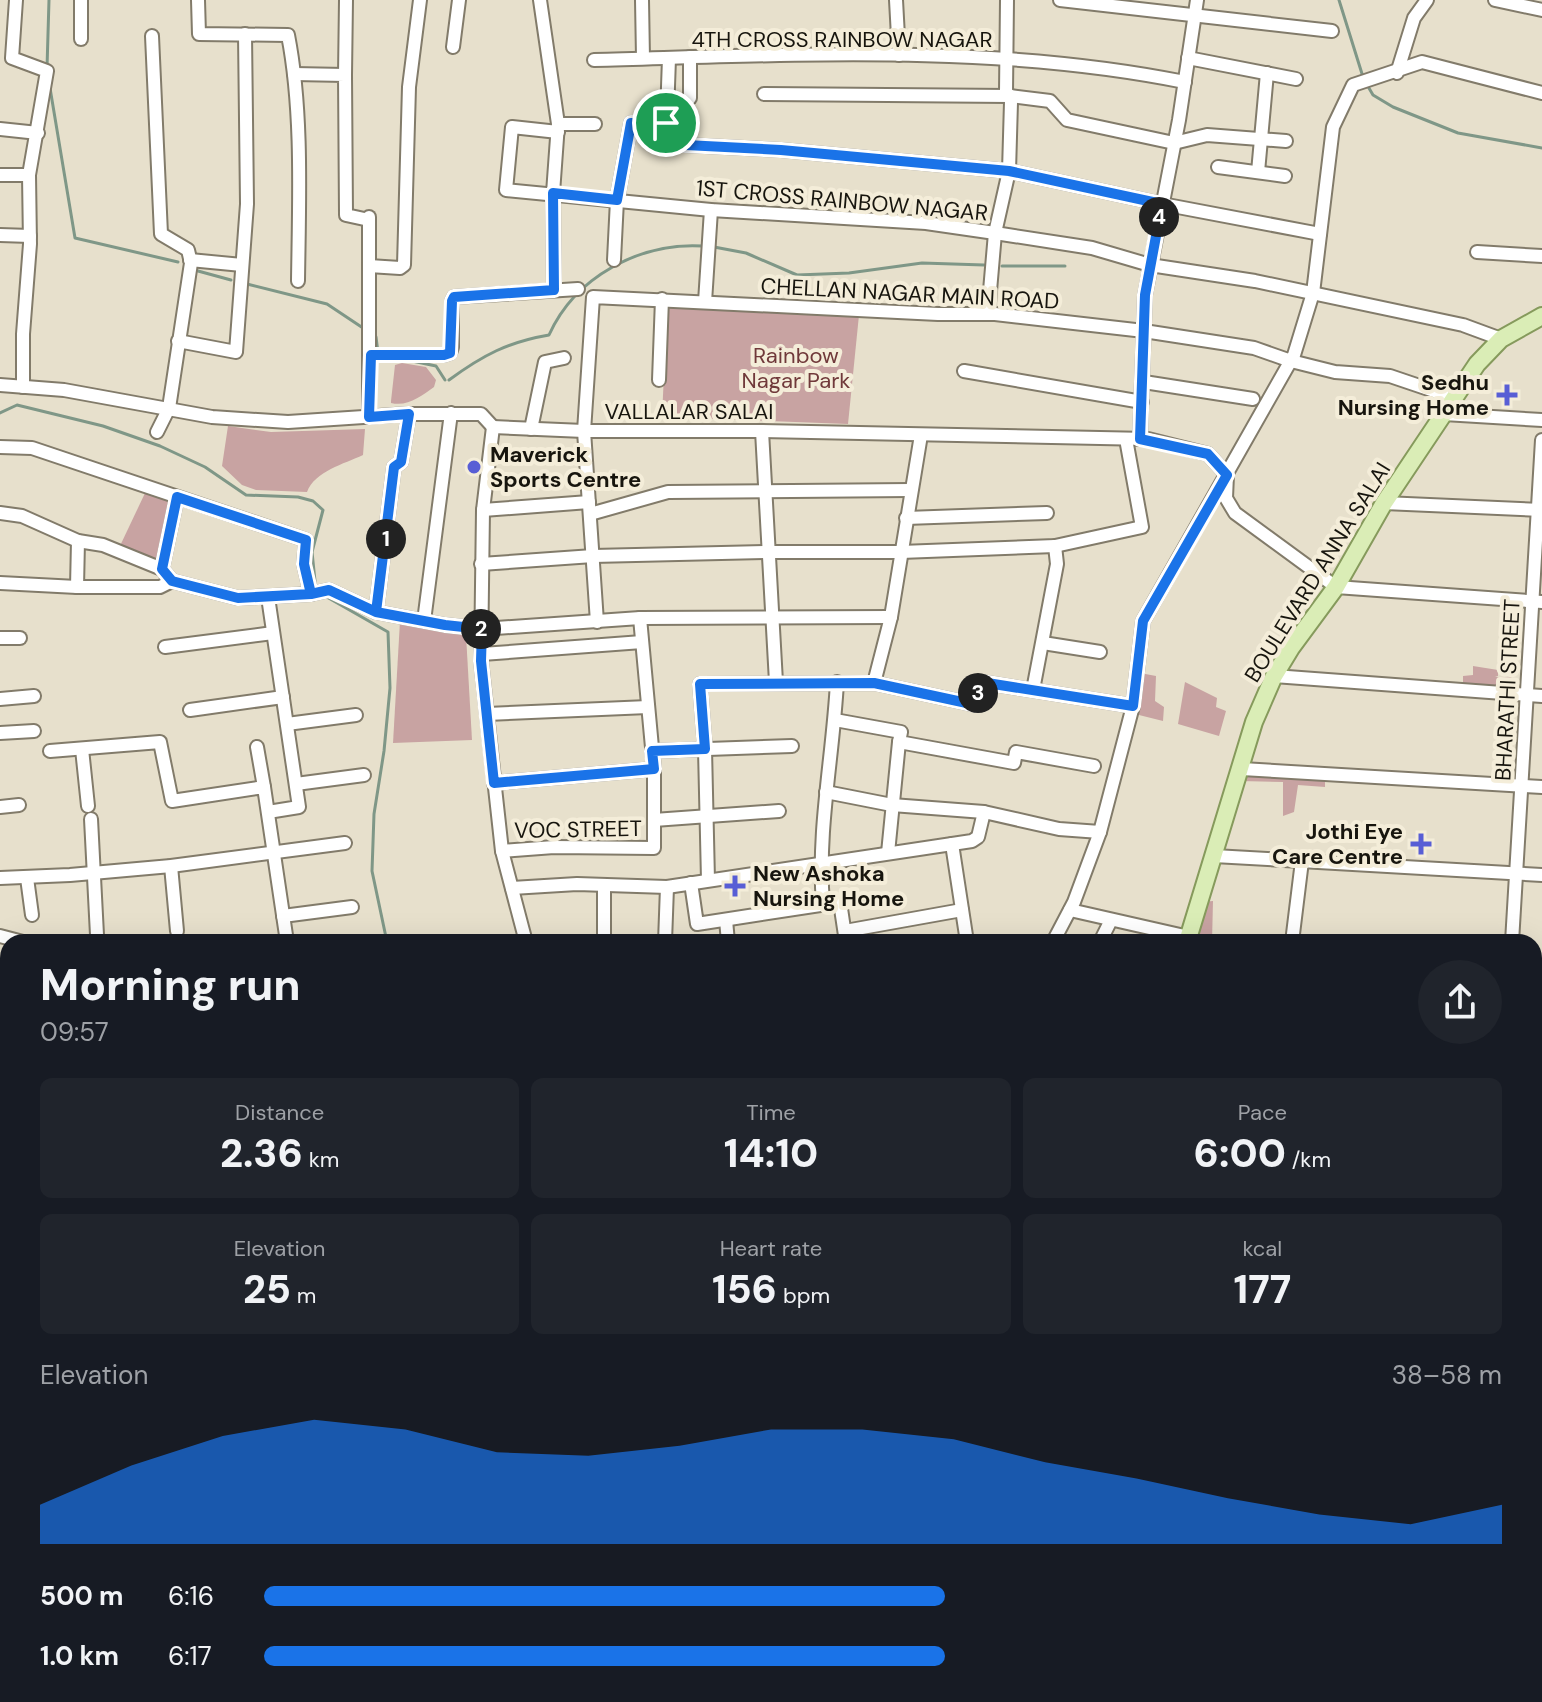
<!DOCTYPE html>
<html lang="en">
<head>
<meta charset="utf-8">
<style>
  body { margin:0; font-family:"DM Sans",sans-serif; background:#20242c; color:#f1f3f6; height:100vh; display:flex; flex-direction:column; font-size:30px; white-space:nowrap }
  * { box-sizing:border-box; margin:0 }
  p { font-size:26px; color:#9ea1a6 }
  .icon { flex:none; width:44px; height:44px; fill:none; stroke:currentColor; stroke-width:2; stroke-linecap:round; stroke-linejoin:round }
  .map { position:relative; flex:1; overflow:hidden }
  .drawer { position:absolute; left:0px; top:934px; width:1542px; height:768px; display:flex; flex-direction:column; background:#171b24; border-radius:24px 24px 0 0; box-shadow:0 8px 32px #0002 }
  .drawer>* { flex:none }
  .pin { position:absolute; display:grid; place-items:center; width:68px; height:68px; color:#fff; margin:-34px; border:4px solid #fff; border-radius:50%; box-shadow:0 2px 8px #0007 }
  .km { position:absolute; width:40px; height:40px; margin:-20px; border-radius:50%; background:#222; color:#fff; font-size:22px; line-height:40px; text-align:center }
  .round { display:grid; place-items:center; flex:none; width:84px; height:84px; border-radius:42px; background:#20242c }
  .headline { display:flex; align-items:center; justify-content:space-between; height:136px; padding:0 40px }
  h1 { font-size:44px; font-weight:800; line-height:60px }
  .stats { display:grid; grid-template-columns:repeat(3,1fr); gap:12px; height:136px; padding:8px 40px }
  .stats div { display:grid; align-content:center; border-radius:12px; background:#20242c; text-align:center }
  .stats b { font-size:40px; font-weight:800 }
  .stats small { font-size:22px; font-weight:400 }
  .stats p { font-size:22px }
  .chart { height:224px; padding:16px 40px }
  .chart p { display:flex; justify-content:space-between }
  .chart svg { width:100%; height:144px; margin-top:8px; fill:#1a73e8; opacity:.7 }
  ul { padding:0 40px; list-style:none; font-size:26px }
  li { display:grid; grid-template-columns:128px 96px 1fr; align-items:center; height:60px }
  li i { height:20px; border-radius:10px; background:#1a73e8 }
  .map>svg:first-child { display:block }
</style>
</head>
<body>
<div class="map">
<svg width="1542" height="1702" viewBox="0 0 1542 1702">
  <rect width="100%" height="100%" fill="#e7e0cc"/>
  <!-- built -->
  <polygon fill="#dcd3b9" points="1534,1182 1542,1183 1542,1328 1534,1328"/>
  <!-- green -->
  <g fill="#c8a3a2">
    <polygon points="667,308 859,315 848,424 662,417"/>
    <path d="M402,363L426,367L436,380L434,387C421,396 408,407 391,403V401L395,365Z"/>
    <path d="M228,426L271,432L365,429L363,455C344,464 315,471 307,492L256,490L242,485L222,466Z"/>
    <polygon points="146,491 171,501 159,562 119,548"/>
    <polygon points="400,621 466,635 472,740 393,743"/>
    <polygon points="1473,666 1498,670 1498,676 1495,677 1511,677 1517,683 1516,693 1463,689 1463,676 1473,675"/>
    <polygon points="1140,673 1156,676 1155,701 1164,707 1163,721 1135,714"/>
    <polygon points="1185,682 1217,698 1216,707 1226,711 1219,736 1178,724"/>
    <polygon points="1243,770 1329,775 1329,781 1325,781 1325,787 1298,785 1294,812 1283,816 1283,782 1240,781"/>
    <polygon points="1213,901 1212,942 1188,942 1201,902"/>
  </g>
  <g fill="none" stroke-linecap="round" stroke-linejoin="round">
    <!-- stream -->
    <g stroke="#7f9787" stroke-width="3">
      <polyline points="1339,0 1363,77"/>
      <polyline points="47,68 49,0"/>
      <polyline points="1366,83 1373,95 1393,107 1458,133 1542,148"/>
      <polyline points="50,88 75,238 178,262"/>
      <polyline points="714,247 746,253 797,275 849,273 922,263 984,265"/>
      <polyline points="1002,266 1065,266"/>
      <polyline points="198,271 231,280"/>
      <polyline points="247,284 327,304 363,328"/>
      <polyline points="376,337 378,353"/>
      <polyline points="412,361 436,366 445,380"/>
      <path d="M449,380C483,355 508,342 549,335C575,277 640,242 703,246"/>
      <polyline points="0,413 17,405 103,426 160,446 205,467 246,495 298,497 313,501 323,510 312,552 315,581"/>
      <polyline points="325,596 388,632 390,688 384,751 374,814 372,871 387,942"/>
      <polyline points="0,1555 8,1554"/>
      <polyline points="617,1694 621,1702"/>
    </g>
    <!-- minor casing -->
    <g stroke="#827b6a" stroke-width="16">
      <g id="minor">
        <polyline points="16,0 12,58 47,71 29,175 30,244 23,334 23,387"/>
        <polyline points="81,0 81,39"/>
        <path d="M198,0L199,34L288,35C303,112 299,202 298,281"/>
        <polyline points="540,0 558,124 553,193 554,290"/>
        <polyline points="642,0 643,58"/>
        <polyline points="896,0 899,55"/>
        <polyline points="1060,0 1332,31"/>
        <polyline points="1495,0 1542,10"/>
        <polyline points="152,36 161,234 188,250 191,263 169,408 157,432"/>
        <polyline points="453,47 459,0"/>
        <polyline points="690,57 690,98"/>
        <polyline points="669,58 666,144 781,150 1009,171 1162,204 1320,234"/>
        <polyline points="1188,58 1296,79"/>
        <path d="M594,60C790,55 991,43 1185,82"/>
        <polyline points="1397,73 1414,18 1427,0"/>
        <polyline points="294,74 345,75 346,215 369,220"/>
        <polyline points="345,75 346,0"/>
        <polyline points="764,94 1010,96 1050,101 1067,120 1174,143 1207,135 1286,141"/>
        <polyline points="558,124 595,124"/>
        <polyline points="0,129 38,133"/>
        <polyline points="558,132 512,127 506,190 711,210 926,223 995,233 1092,248 1150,265 1255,281 1463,325 1501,339"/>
        <polyline points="1218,167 1285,176"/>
        <polyline points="1258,172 1267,73"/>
        <polyline points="0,175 29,175"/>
        <polyline points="369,217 369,417"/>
        <polyline points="0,235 30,236"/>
        <polyline points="1477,252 1542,256"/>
        <polyline points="190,260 242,265"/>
        <polyline points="614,260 617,200 631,123 666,123"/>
        <polyline points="369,266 400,268 404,265 409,87 420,0"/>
        <polyline points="705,302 711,210"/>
        <polyline points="988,314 995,233 1009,171 1011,102 1010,96 1006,92 1007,0"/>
        <polyline points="178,341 236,352 247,204 245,34"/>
        <polyline points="371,355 444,355 450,353 452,347 452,301 454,297 578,289"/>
        <polyline points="964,371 1142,402"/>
        <polyline points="659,380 662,299"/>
        <polyline points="1144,382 1253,399"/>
        <polyline points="0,385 64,390 212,417 288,422 409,414 481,414 493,427"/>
        <polyline points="1444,414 1542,420"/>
        <polyline points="493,427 584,431 762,431 1148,439 1208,454 1227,475 1226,498 1235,513 1336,587 1542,602"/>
        <polyline points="493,427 483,510 481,661 502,851 526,942"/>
        <polyline points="531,429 545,362 564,358"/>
        <polyline points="762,431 776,682"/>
        <polyline points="1140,439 1145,295 1179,120 1197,0"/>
        <polyline points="0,447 32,448 306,540 304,564 311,594"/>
        <polyline points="1384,503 1542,510"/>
        <polyline points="483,510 589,502"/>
        <polyline points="0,513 22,516 78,541 103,545 162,569 172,581"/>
        <polyline points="590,514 668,492 911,490"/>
        <polyline points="906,518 1047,513"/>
        <polyline points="481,564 593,556 768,552 901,552 1055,546 1142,527 1126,439"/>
        <polyline points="162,569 177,497"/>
        <polyline points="172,581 238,598 311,594 329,590 376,612 445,625 482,629 640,618 891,617"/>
        <polyline points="0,583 77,587 160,587 172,581"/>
        <polyline points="77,587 78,541"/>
        <polyline points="376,612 394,467 401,462 409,414"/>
        <polyline points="424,621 451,413"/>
        <polyline points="597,622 584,431 593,297 938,314 995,314 1144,331 1254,348 1291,361 1335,372 1390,376 1455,398"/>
        <polyline points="0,638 20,638"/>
        <polyline points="1043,643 1100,652"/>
        <polyline points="165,647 273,633"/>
        <polyline points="482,654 642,642"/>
        <polyline points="1274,676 1542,696"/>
        <polyline points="874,683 891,617 921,435"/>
        <polyline points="1033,690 1057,564 1055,546"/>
        <polyline points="0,699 34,696"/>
        <polyline points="190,710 283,697"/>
        <polyline points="487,714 648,707"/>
        <polyline points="835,720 901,732 899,742 1014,763 1016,752 1094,766"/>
        <polyline points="287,724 356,715"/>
        <polyline points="0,733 34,731"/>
        <polyline points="257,747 264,787"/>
        <polyline points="82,749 88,806"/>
        <polyline points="50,751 160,742 172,801 264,787 287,942"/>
        <polyline points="652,751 792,746"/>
        <polyline points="1242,769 1542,787"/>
        <polyline points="494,783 654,769"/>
        <polyline points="296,784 364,775"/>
        <polyline points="826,792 892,805 984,812 1059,829 1100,832"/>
        <polyline points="0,807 19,805"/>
        <polyline points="268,812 299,807 268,597"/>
        <polyline points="91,819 97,935"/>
        <polyline points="654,820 779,811"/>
        <polyline points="952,844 967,942"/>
        <polyline points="502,851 554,847 654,848 654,769 640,618"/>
        <polyline points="888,853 899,742"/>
        <polyline points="1214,856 1542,875"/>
        <polyline points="171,866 177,931"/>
        <polyline points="0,878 70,875 171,866 345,843"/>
        <polyline points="27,878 32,915"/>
        <polyline points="708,880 705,749 700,684 874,683 976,705 981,682 1133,706"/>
        <polyline points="691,883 697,924 840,902 846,942"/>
        <polyline points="512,888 577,884 667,887 972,841 978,837 984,812"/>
        <path d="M823,904C817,830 833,757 837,682"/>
        <polyline points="1070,910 1189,937"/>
        <polyline points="283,916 352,907"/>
        <polyline points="726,920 728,942"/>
        <polyline points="845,931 962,910"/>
        <polyline points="0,936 23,942"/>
        <polyline points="604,942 604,885"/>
        <polyline points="665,942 667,887"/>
        <polyline points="1053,942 1074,902 1100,832 1133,706 1143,621 1294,355 1313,293 1333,127 1353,85 1422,62 1542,93"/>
        <polyline points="1100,942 1111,920"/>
        <polyline points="1292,942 1302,861"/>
        <polyline points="1512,942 1542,440"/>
        <polyline points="1534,967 1542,967"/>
        <polyline points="0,1022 8,1025"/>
        <polyline points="1534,1058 1542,1058"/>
        <polyline points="1534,1170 1542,1171"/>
        <polyline points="1534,1343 1542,1343"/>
        <polyline points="0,1431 8,1431"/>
        <polyline points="1534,1432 1542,1433"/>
        <polyline points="0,1501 8,1500"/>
        <polyline points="1534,1525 1542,1526"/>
        <polyline points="0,1592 8,1590"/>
        <polyline points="0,1672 8,1675"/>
        <polyline points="28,1694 33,1702"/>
        <polyline points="265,1694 265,1702"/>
        <polyline points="354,1694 354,1702"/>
        <polyline points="532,1694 532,1697"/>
        <polyline points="651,1694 654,1702"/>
        <polyline points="670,1694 670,1697 809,1699"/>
        <polyline points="838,1694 921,1702"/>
        <polyline points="413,1702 414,1694"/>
        <polyline points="462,1702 502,1694"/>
        <polyline points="950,1702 950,1694"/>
        <polyline points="1237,1702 1238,1694"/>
        <polyline points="1466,1702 1467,1694"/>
        <polyline points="1511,1702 1511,1694"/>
      </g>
    </g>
    <!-- major casing -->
    <g stroke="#869a5c" stroke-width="20">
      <g id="major">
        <polyline points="1187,942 1254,722 1274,676 1291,648 1336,587 1384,503 1477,364 1501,339 1542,316"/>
        <polyline points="0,1103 8,1106"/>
        <polyline points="0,1247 8,1242"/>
        <polyline points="0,1264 8,1259"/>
        <polyline points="1079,1702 1080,1694"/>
      </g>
    </g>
    <!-- minor -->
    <use href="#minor" stroke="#fff" stroke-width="12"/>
    <!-- major -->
    <use href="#major" stroke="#daedb6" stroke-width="16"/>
  </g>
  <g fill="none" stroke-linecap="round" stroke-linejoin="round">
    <!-- route casing -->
    <g stroke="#fff" stroke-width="16">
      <polyline id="route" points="666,123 631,123 617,200 553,193 554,290 454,297 452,301 450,353 444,355 371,355 369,417 409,414 401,462 394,467 376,612 329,590 311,594 238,598 172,581 162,569 177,497 306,540 304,564 311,594 329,590 376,612 445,625 482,629 481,661 494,783 654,769 652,751 705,749 700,684 874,683 976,705 981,682 1133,706 1143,621 1227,475 1208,454 1140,439 1145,295 1162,204 1009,171 781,150 666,144 666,123"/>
    </g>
    <!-- route -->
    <use href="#route" stroke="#1a73e8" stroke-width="10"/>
  </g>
  <!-- markers -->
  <g fill="#585ed5" stroke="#f4edd9" stroke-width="3">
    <path d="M1503 383h8v8h8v8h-8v8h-8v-8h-8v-8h8z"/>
    <circle cx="474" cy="467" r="8"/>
    <path d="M1417 832h8v8h8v8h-8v8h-8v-8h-8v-8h8z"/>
    <path d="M731 874h8v8h8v8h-8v8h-8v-8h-8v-8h8z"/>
  </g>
  <g text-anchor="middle" stroke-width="8" stroke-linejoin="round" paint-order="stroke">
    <!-- street labels -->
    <g font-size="22" fill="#17150e" stroke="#f4edd9">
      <text x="842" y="47">4TH CROSS RAINBOW NAGAR</text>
      <text transform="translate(842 200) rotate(5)" y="8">1ST CROSS RAINBOW NAGAR</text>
      <text transform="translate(910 293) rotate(3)" y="8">CHELLAN NAGAR MAIN ROAD</text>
      <text x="689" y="419">VALLALAR SALAI</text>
      <text transform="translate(1317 572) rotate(-58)" y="8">BOULEVARD ANNA SALAI</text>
      <text transform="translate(1507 690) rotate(-87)" y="8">BHARATHI STREET</text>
      <text transform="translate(578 829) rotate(-1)" y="8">VOC STREET</text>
    </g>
    <!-- park labels -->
    <g font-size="22" fill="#70393a" stroke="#f4edd9">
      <text x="796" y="363">Rainbow<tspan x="796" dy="25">Nagar Park</tspan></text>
    </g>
    <!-- poi labels -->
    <g font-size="22" font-weight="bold" fill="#17150e" stroke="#f4edd9" text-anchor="end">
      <text x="1489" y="390">Sedhu<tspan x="1489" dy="25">Nursing Home</tspan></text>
      <text x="490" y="462" text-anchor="start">Maverick<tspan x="490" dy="25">Sports Centre</tspan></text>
      <text x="1403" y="839">Jothi Eye<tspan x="1403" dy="25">Care Centre</tspan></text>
      <text x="753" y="881" text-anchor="start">New Ashoka<tspan x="753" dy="25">Nursing Home</tspan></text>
    </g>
  </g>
</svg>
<div class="pin" style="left:666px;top:123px;background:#1e9e55"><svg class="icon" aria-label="arrive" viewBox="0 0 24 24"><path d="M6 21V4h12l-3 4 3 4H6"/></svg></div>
<b class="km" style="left:386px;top:539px">1</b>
<b class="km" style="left:481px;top:629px">2</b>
<b class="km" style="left:978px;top:693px">3</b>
<b class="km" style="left:1159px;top:217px">4</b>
<section class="drawer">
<div class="headline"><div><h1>Morning run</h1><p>09:57</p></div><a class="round"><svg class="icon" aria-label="share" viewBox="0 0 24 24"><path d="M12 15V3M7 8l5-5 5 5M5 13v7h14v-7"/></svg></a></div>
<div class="stats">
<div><p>Distance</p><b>2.36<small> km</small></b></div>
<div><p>Time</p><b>14:10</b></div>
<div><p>Pace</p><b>6:00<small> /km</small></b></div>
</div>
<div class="stats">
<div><p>Elevation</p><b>25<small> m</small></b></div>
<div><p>Heart rate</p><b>156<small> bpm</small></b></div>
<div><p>kcal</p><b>177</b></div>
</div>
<div class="chart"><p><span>Elevation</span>38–58 m</p>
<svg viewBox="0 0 160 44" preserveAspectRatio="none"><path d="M0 44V32L10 20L20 11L30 6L40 9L50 16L60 17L70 14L80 9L90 9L100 12L110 19L120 24L130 30L140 35L150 38L160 32V44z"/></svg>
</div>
<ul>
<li><b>500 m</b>6:16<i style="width:55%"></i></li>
<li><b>1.0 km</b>6:17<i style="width:55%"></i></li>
</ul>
</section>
</div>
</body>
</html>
